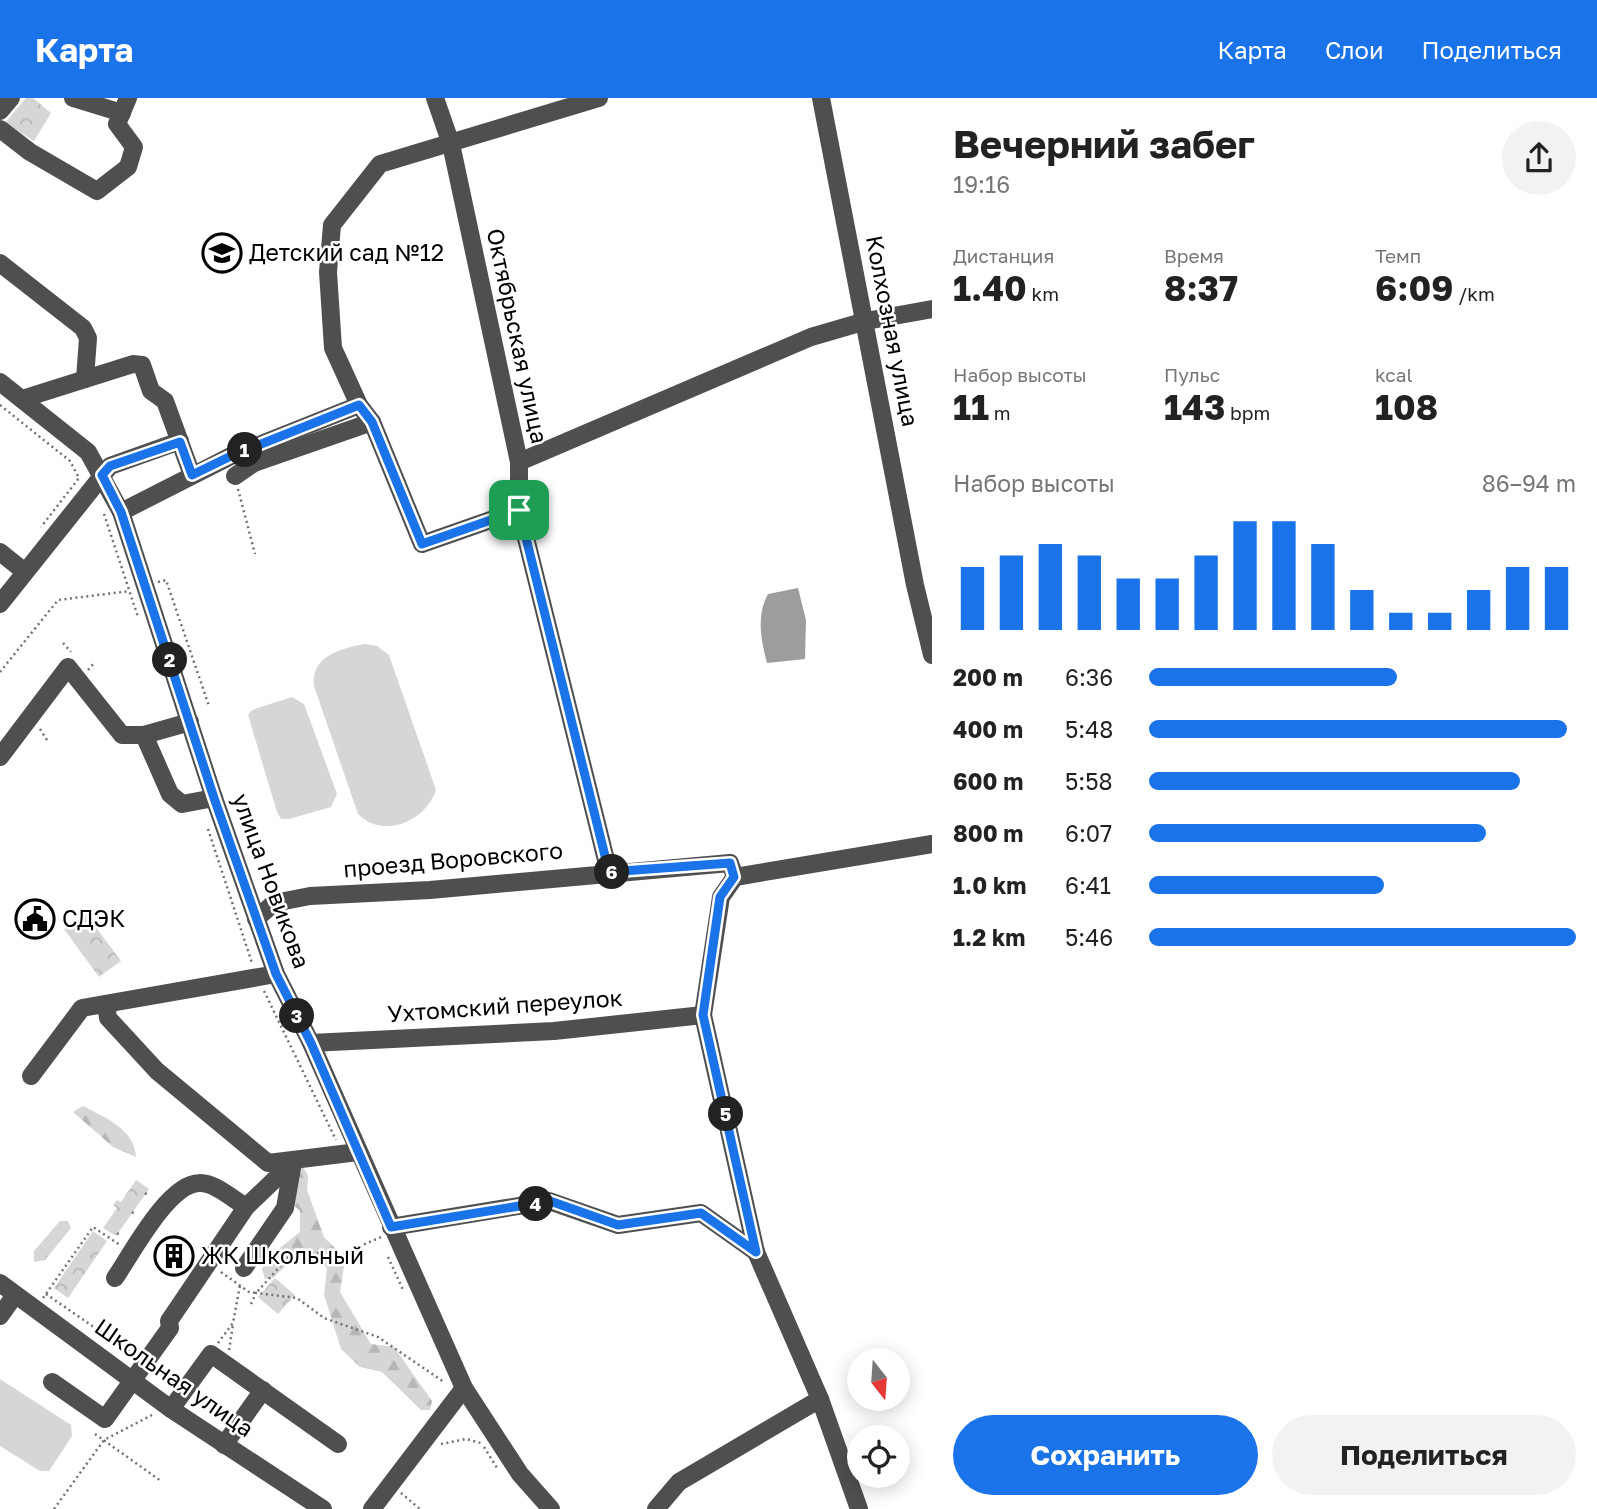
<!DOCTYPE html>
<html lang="ru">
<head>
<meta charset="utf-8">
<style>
  body { margin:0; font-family:"Golos Text",sans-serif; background:#f2f2f2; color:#222; height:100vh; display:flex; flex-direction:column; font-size:26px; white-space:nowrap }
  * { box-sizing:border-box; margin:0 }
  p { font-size:23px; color:#767676 }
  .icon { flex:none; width:38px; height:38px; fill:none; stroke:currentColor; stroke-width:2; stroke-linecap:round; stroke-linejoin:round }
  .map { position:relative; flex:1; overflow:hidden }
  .sheet { display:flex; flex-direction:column; background:#fff; width:665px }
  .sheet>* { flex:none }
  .needle { width:46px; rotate:163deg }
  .fabs { position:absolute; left:847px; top:1250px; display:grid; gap:14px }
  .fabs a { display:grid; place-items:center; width:63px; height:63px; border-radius:50%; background:#fff; box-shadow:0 4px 18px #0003; font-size:35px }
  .pin { position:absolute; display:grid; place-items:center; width:60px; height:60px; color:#fff; margin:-30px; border-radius:14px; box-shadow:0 4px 10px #0006 }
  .km { position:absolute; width:35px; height:35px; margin:-18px; border-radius:50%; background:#222; color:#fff; font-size:19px; line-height:35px; text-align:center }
  .round { display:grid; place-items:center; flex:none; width:74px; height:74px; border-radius:37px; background:#f2f2f2 }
  .head { display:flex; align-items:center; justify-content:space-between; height:119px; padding:0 21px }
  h1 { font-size:38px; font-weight:700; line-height:52px }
  .figures { display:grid; grid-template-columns:repeat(3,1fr); gap:10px; height:119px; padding:7px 21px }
  .figures div { display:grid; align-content:center }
  .figures b { font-size:35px; font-weight:700 }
  .figures small { font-size:19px; font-weight:400 }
  .figures p { font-size:19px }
  .chart { height:196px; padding:14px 21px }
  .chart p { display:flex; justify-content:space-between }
  .chart svg { width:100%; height:126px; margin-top:7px; stroke:#1a73e8; stroke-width:6 }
  .button { display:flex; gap:14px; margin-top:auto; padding:14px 21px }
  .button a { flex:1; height:80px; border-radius:42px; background:#1a73e8; color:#fff; font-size:28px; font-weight:700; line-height:80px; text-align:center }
  .button a+a { background:#f2f2f2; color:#222 }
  ul { padding:0 21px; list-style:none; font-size:23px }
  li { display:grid; grid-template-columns:112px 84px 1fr; align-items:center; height:52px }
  li i { height:18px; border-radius:9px; background:#1a73e8 }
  header { display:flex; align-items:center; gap:42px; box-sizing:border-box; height:98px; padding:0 35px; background:#1a73e8; color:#fff }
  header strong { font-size:33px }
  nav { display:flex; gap:38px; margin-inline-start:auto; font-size:24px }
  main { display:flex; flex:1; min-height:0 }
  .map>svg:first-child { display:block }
</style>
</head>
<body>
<header>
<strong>Карта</strong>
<nav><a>Карта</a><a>Слои</a><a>Поделиться</a></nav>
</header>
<main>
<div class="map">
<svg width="932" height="1411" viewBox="0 0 932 1411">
  <defs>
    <pattern id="forest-firs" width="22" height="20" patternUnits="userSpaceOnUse" patternTransform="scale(1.75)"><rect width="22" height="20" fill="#d6d6d6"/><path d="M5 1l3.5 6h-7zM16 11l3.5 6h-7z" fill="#b6b6b6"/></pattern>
    <pattern id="park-crowns" width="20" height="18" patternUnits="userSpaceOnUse" patternTransform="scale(1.75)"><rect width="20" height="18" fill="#d6d6d6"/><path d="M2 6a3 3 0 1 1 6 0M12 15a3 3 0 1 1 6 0" fill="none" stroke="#b6b6b6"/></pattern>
  </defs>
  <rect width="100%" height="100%" fill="#fff"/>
  <!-- forest -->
  <g fill="url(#forest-firs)">
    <path d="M83,1008C104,1019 135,1031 136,1059L113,1049L73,1014Z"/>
    <polygon points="302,1067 308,1078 307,1092 324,1139 339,1154 344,1169 340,1194 371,1246 394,1249 432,1303 430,1312 421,1312 382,1274 360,1269 341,1251 324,1197 327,1170 314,1157 294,1160 273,1180 265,1181 262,1171 272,1156 300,1134 300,1113 280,1095"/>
    <polygon points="60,1123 68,1123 71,1130 45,1162 34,1164 34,1153"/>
  </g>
  <!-- park -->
  <g fill="url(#park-crowns)">
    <polygon points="26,0 33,0 51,15 34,43 5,25"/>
    <polygon points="86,816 121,863 99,879 64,831"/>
    <polygon points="136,1082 149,1091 116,1138 103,1130 117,1110 113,1107 117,1102 121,1104"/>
    <polygon points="93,1133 107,1143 68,1200 54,1190"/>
    <polygon points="275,1180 295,1197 278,1216 258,1199"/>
  </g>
  <!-- pitch -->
  <g fill="#d6d6d6">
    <path d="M365,546L377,548L389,557L436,692C426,723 383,742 358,716L314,588C310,558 342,550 365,546Z"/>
    <polygon points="292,599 304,606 337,696 331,709 289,721 281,721 277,714 248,617 252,612"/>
    <polygon points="0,1281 71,1327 72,1338 49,1373 40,1373 0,1348"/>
  </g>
  <!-- water -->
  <path fill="#9d9d9d" d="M798,490L806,522L805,561L767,565C761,542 756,518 768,496Z"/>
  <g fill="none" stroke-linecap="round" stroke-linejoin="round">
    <!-- path -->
    <g stroke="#717171" stroke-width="2.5" stroke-dasharray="2 3.5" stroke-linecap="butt">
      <polyline points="0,307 70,363 79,380 41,429"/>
      <polyline points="238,391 255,456"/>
      <polyline points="104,416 138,519"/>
      <polyline points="158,484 166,482 209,608"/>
      <polyline points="63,545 71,554"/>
      <polyline points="88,572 95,564"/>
      <polyline points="0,574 58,502 130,493"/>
      <polyline points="40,631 47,642"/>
      <polyline points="208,731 252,865"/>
      <polyline points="264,893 336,1042"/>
      <polyline points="145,1095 149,1098"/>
      <polyline points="132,1114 136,1117"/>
      <polyline points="117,1135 121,1138"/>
      <polyline points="388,1159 404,1194"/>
      <polyline points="221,1174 249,1194 256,1195 294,1153 340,1157 381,1139"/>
      <polyline points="46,1196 133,1256"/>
      <polyline points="43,1200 93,1129 120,1147"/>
      <polyline points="251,1206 256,1195 297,1200 324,1220 378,1239 444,1284"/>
      <polyline points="218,1245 233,1225 240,1187"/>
      <polyline points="229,1252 233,1227"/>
      <polyline points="95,1336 161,1383"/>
      <polyline points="441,1346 466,1341 481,1345"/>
      <polyline points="484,1349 497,1370"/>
      <polyline points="401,1395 420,1411"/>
      <polyline points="54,1411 104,1342 152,1317"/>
    </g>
    <!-- minor -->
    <g stroke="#4f4f4f" stroke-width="18">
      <polyline points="73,0 122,15"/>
      <polyline points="435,0 451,46 519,364 519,412 609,774"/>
      <polyline points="821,0 915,487 932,557"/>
      <polyline points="0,13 11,0"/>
      <polyline points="0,31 30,54 97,93 128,69 134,49 117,26 128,0"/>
      <polyline points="0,165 83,230 88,240 85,281"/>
      <polyline points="0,284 88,354 121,414 214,700 276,876 311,945 464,1290 520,1376 551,1411"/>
      <polyline points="22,301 133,266 142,267 151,293 165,303 192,377"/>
      <polyline points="519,364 811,239 866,223 932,211"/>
      <polyline points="235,378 254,365 372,324"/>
      <polyline points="519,412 422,446 372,324 359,307 333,250 328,174 332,127 380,66 599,0"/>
      <polyline points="121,414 231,358 359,307"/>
      <polyline points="0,454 25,474"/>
      <polyline points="0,506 110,368 180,343"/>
      <polyline points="144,637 190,624"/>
      <polyline points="0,659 68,569 122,637 144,637 170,696 182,706 214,700"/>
      <polyline points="256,821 274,805 310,798 430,792 730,765 735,779"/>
      <polyline points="106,906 108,920 157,973 268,1065 358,1054"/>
      <polyline points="311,945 554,933 703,917"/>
      <polyline points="31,978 82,910 276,876"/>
      <polyline points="391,1129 549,1103 618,1127 701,1115 756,1154"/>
      <polyline points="244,1170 285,1110 293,1064"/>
      <path d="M115,1180C132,1155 168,1086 199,1085C214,1084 233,1101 246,1109"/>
      <polyline points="0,1185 171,1311 323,1411"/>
      <polyline points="0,1218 15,1197"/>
      <polyline points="52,1284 105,1321 170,1230 169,1223 246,1109 293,1064"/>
      <polyline points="171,1311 211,1256 338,1346"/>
      <polyline points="224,1347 263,1292"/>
      <polyline points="372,1411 464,1290"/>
      <polyline points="656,1411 679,1384 820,1301"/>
      <polyline points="859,1411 820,1301 756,1154 703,917 721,799 735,779 932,746"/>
    </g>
  </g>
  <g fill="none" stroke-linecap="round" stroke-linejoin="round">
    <!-- route casing -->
    <g stroke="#fff" stroke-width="14">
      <polygon id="route" points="359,307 372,324 422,446 519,412 609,774 730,765 734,779 720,799 703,917 756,1154 701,1115 618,1127 550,1103 391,1129 311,945 276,876 214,700 121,414 102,377 110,368 180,344 192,377 231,358"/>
    </g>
    <!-- route -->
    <use href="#route" stroke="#1a73e8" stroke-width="9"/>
  </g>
  <!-- icons -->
  <defs>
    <g id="school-ring" transform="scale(2.0125)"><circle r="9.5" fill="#fff" stroke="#000" stroke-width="1.5"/><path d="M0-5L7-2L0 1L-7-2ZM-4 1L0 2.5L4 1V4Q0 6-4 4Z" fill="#000"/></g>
    <g id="civic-ring" transform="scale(2.0125)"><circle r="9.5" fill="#fff" stroke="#000" stroke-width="1.5"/><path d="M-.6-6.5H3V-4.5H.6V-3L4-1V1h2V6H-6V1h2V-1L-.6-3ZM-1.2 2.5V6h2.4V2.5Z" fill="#000"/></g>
    <g id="building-ring" transform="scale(2.0125)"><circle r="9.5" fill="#fff" stroke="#000" stroke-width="1.5"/><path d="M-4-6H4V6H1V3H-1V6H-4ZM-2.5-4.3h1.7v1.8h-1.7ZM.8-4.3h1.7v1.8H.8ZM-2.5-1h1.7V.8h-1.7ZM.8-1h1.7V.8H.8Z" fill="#000"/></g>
  </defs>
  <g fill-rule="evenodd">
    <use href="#school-ring" x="222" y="155"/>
    <use href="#civic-ring" x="35" y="821"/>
    <use href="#building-ring" x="174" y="1158"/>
  </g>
  <g text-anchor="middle" stroke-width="5" stroke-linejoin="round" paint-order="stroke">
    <!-- poi labels -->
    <g font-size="23" fill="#000" stroke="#fff" text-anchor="start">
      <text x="249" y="163">Детский сад №12</text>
      <text x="62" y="829">СДЭК</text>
      <text x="201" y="1166">ЖК Школьный</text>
    </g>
    <!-- street labels -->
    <g font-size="23" fill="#000" stroke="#fff">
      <text transform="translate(892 233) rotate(79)" y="8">Колхозная улица</text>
      <text transform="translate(517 238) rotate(78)" y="8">Октябрьская улица</text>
      <text transform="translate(453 762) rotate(-5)" y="8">проезд Воровского</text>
      <text transform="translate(271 783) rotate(70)" y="8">улица Новикова</text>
      <text transform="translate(505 908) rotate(-4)" y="8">Ухтомский переулок</text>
      <text transform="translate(174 1280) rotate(35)" y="8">Школьная улица</text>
    </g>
  </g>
</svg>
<div class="fabs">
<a><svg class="needle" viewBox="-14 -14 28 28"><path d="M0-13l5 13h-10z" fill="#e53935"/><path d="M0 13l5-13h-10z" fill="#767676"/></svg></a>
<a><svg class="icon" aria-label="locate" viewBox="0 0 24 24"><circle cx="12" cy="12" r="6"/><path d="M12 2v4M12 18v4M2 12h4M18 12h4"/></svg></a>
</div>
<div class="pin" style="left:519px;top:412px;background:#1e9e55"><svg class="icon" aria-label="arrive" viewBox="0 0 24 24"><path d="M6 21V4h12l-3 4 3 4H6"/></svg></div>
<b class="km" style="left:245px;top:352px">1</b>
<b class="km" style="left:170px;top:562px">2</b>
<b class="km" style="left:297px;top:918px">3</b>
<b class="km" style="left:536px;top:1106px">4</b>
<b class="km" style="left:726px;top:1016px">5</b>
<b class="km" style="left:612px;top:774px">6</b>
</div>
<section class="sheet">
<div class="head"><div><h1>Вечерний забег</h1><p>19:16</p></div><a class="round"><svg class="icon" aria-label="share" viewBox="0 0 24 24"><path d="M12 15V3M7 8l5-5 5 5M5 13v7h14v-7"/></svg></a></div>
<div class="figures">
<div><p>Дистанция</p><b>1.40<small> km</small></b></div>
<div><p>Время</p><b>8:37</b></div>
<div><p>Темп</p><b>6:09<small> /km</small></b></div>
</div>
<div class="figures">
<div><p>Набор высоты</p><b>11<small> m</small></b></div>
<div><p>Пульс</p><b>143<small> bpm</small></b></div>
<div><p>kcal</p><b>108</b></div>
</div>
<div class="chart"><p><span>Набор высоты</span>86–94 m</p>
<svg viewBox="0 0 160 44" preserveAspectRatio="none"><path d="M5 44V22M15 44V18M25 44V14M35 44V18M45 44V26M55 44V26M65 44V18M75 44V6M85 44V6M95 44V14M105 44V30M115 44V38M125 44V38M135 44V30M145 44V22M155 44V22"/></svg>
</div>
<ul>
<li><b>200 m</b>6:36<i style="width:58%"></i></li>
<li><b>400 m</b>5:48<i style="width:98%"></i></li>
<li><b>600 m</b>5:58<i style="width:87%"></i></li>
<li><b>800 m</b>6:07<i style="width:79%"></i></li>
<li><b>1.0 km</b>6:41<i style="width:55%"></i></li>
<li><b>1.2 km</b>5:46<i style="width:100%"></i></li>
</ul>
<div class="button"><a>Сохранить</a><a>Поделиться</a></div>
</section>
</main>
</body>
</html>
